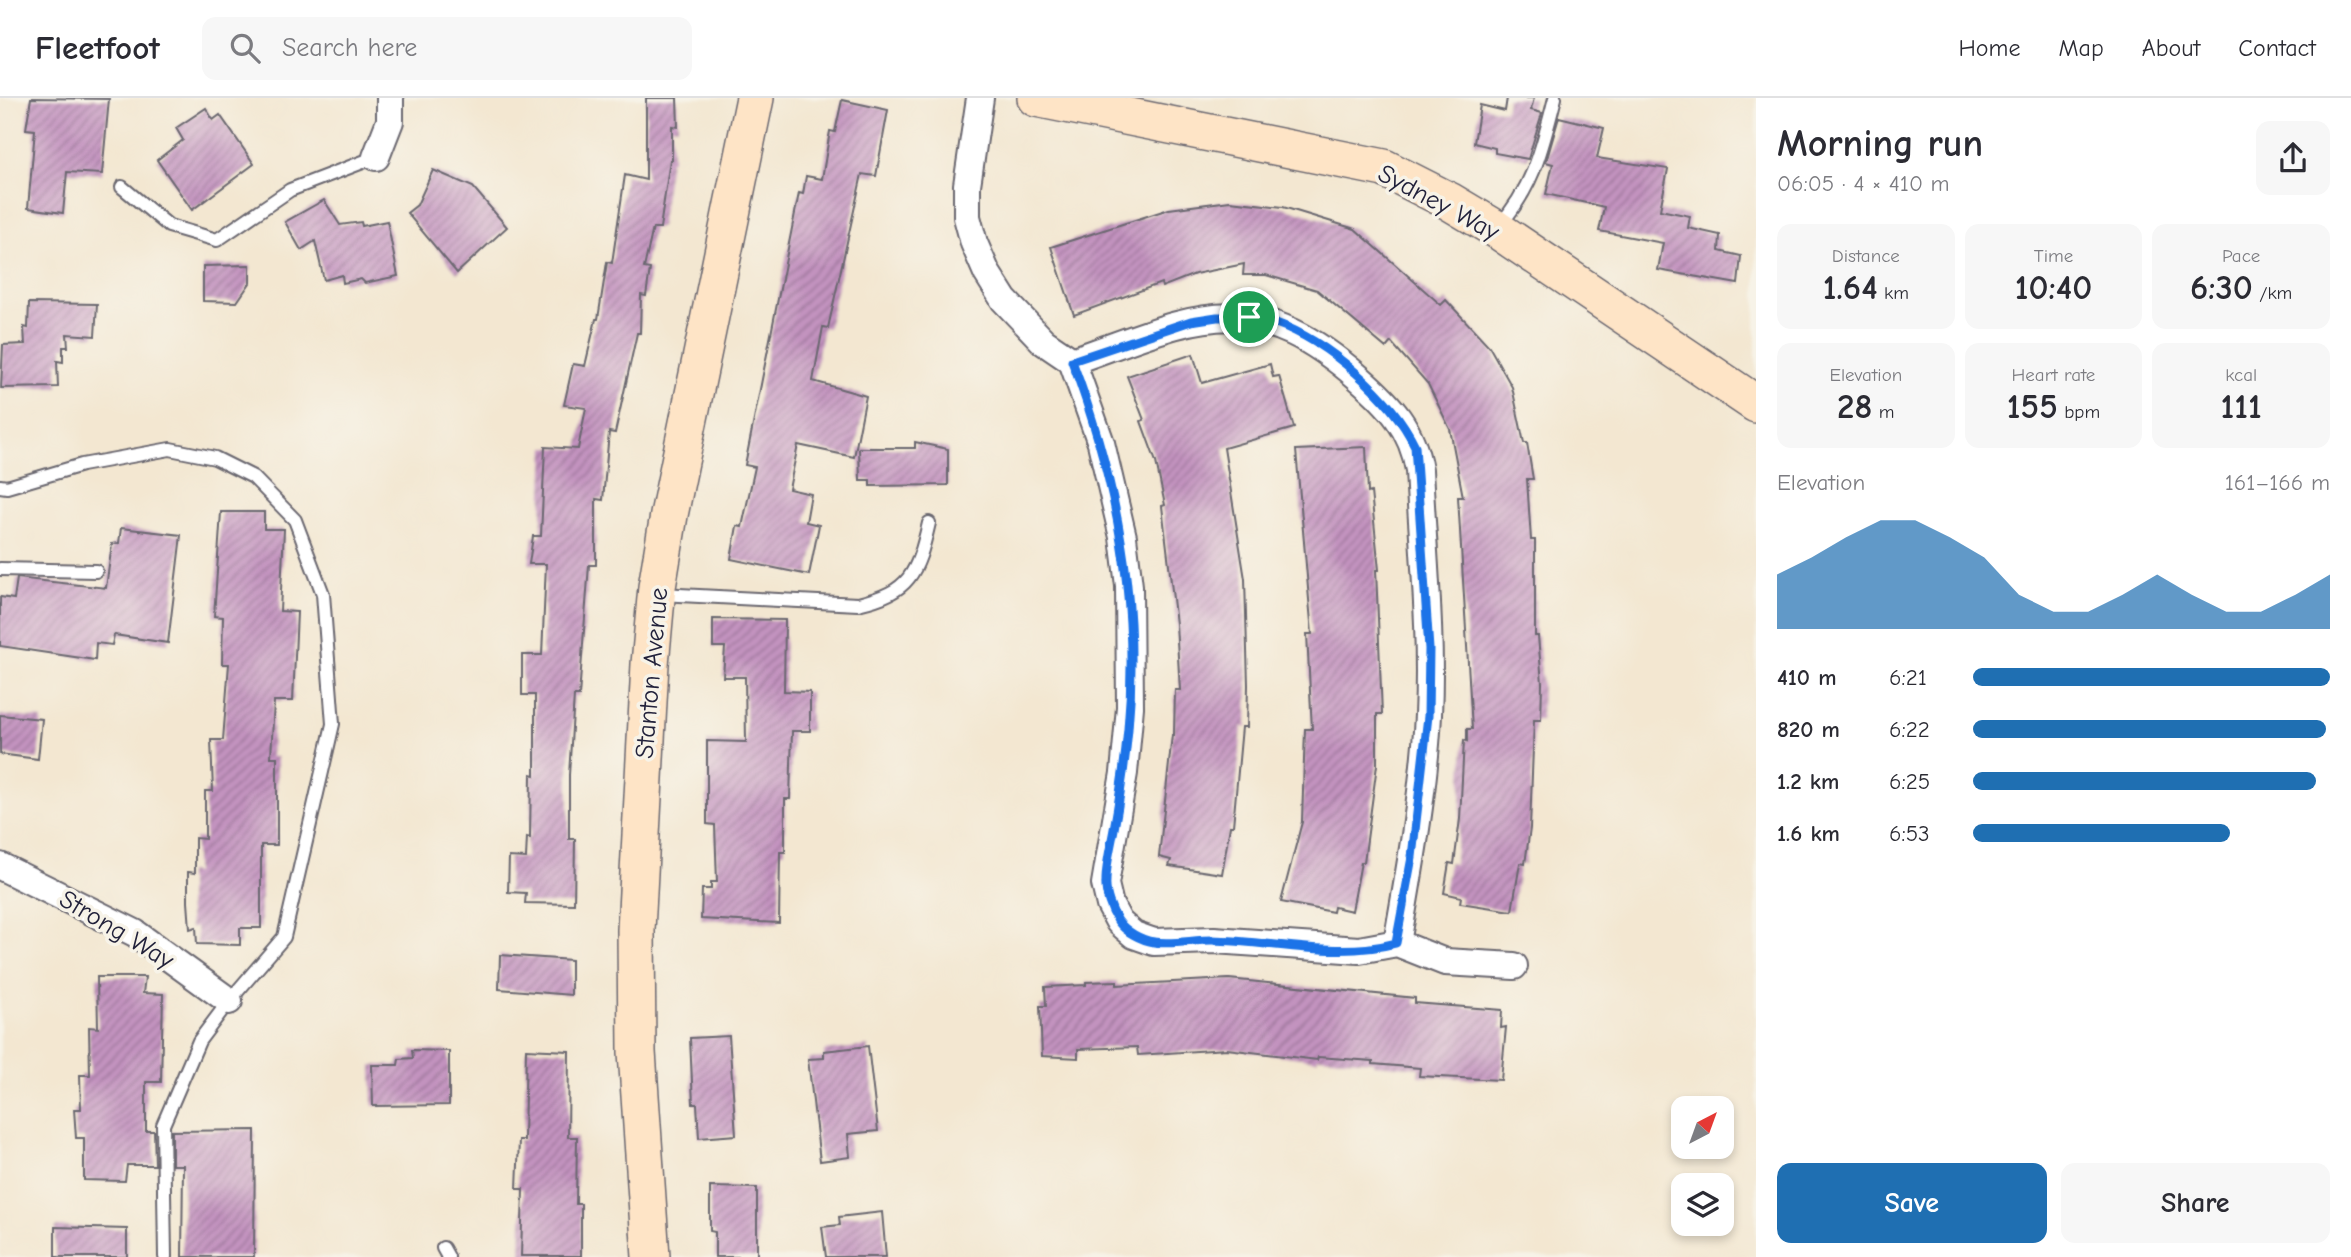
<!DOCTYPE html>
<html lang="en">
<head>
<meta charset="utf-8">
<style>
  body { margin:0; font-family:"Comic Neue",sans-serif; background:#f7f7f7; color:#2b2b33; height:100vh; display:flex; flex-direction:column; font-size:26px; white-space:nowrap }
  * { box-sizing:border-box; margin:0 }
  p { font-size:23px; color:#7c7c81 }
  .icon { flex:none; width:38px; height:38px; fill:none; stroke:currentColor; stroke-width:2; stroke-linecap:round; stroke-linejoin:round }
  .map { position:relative; flex:1; overflow:hidden }
  .drawer { display:flex; flex-direction:column; background:#fff; width:595px }
  .drawer>* { flex:none }
  .needle { width:46px; rotate:41deg }
  .controls { position:absolute; left:1671px; top:998px; display:grid; gap:14px }
  .controls a { display:grid; place-items:center; width:63px; height:63px; border-radius:14px; background:#fff; box-shadow:0 4px 10px #0003; font-size:35px }
  .pin { position:absolute; display:grid; place-items:center; width:60px; height:60px; color:#fff; margin:-30px; border:4px solid #fff; border-radius:50%; box-shadow:0 2px 7px #0007 }
  .round { display:grid; place-items:center; flex:none; width:74px; height:74px; border-radius:14px; background:#f7f7f7 }
  .headline { display:flex; align-items:center; justify-content:space-between; height:119px; padding:0 21px }
  h1 { font-size:38px; font-weight:600; line-height:52px }
  .metrics { display:grid; grid-template-columns:repeat(3,1fr); gap:10px; height:119px; padding:7px 21px }
  .metrics div { display:grid; align-content:center; border-radius:14px; background:#f7f7f7; text-align:center }
  .metrics b { font-size:35px; font-weight:600 }
  .metrics small { font-size:19px; font-weight:400 }
  .metrics p { font-size:19px }
  .chart { height:196px; padding:14px 21px }
  .chart p { display:flex; justify-content:space-between }
  .chart svg { width:100%; height:126px; margin-top:7px; fill:#1f6fb2; opacity:.7 }
  .primary-button { display:flex; gap:14px; margin-top:auto; padding:14px 21px }
  .primary-button a { flex:1; height:80px; border-radius:14px; background:#1f6fb2; color:#fff; font-size:28px; font-weight:600; line-height:80px; text-align:center }
  .primary-button a+a { background:#f7f7f7; color:#2b2b33 }
  ul { padding:0 21px; list-style:none; font-size:23px }
  li { display:grid; grid-template-columns:112px 84px 1fr; align-items:center; height:52px }
  li i { height:18px; border-radius:9px; background:#1f6fb2 }
  header { display:flex; align-items:center; gap:42px; box-sizing:border-box; height:98px; padding:0 35px; background:#fff; border-bottom:2px solid #e1e1e2 }
  header strong { font-size:33px }
  nav { display:flex; gap:38px; margin-inline-start:auto; font-size:24px }
  .search { width:490px; height:63px; background:#f7f7f7; display:flex; align-items:center; gap:18px; box-sizing:border-box; padding:0 24px; border-radius:14px; color:#7c7c81; font-size:26px }
  main { display:flex; flex:1; min-height:0 }
  .map>svg:first-child { display:block }
</style>
</head>
<body>
<header>
<strong>Fleetfoot</strong>
<div class="search"><svg class="icon" aria-label="search" viewBox="0 0 24 24"><circle cx="10" cy="10" r="6"/><path d="M15 15l6 6"/></svg>Search here</div>
<nav><a>Home</a><a>Map</a><a>About</a><a>Contact</a></nav>
</header>
<main>
<div class="map">
<svg width="1756" height="1159" viewBox="0 0 1756 1159">
  <defs>
    <pattern id="building-hatch" width="6" height="6" patternUnits="userSpaceOnUse" patternTransform="scale(1.75)"><rect width="6" height="6" fill="#c393bf"/><path d="M-1 1l2-2M0 6l6-6M5 7l2-2" fill="none" stroke="#9e789c"/></pattern>
  </defs>
  <rect width="100%" height="100%" fill="#f7f3e8"/>
  <filter id="ink" filterUnits="userSpaceOnUse"><feTurbulence type="fractalNoise" baseFrequency=".0143" numOctaves="2"/><feDisplacementMap in="SourceGraphic" scale="14" xChannelSelector="R" yChannelSelector="G"/><feConvolveMatrix kernelMatrix="1 2 1 2 8 2 1 2 1" color-interpolation-filters="sRGB"/></filter>
  <filter id="wash" filterUnits="userSpaceOnUse"><feTurbulence type="fractalNoise" baseFrequency=".00686" numOctaves="4" result="noise"/><feDisplacementMap in="SourceGraphic" scale="28" xChannelSelector="R" yChannelSelector="G"/><feGaussianBlur stdDeviation="1.57" result="paint"/><feColorMatrix in="noise" values="0 0 0 0 0 0 0 0 0 0 0 0 0 0 0 0 0 1.4 0 .05"/><feComposite in="paint" operator="in"/></filter>
  <g filter="url(#wash)">
    <rect width="100%" height="100%" fill="#f3e7d1"/>
    <g id="blocks">
      <!-- building -->
      <g fill="url(#building-hatch)">
        <polygon points="31,0 109,1 102,76 67,74 63,115 28,110 35,32 26,31"/>
        <polygon points="646,0 677,0 678,29 672,28 672,62 670,62 660,130 653,130 644,170 650,171 646,198 641,197 640,235 637,235 615,335 609,334 603,402 596,401 596,467 589,467 579,598 574,598 569,677 569,741 575,741 574,806 525,805 526,795 508,794 509,759 526,760 527,739 530,740 531,676 535,677 535,597 522,597 522,557 542,557 546,466 529,466 533,438 541,438 545,349 578,351 586,310 564,307 573,266 585,268 596,221 598,221 607,164 612,165 625,77 646,82"/>
        <polygon points="1507,0 1534,0 1531,12 1542,15 1528,61 1495,55 1495,50 1474,45 1480,7 1505,13"/>
        <polygon points="842,2 888,12 876,78 862,76 828,230 823,229 813,283 866,298 854,359 798,347 789,391 811,396 806,424 819,427 809,477 731,461 737,428 742,429 755,369 745,367 799,95 803,96 806,78 822,81 830,33 835,34"/>
        <polygon points="206,10 213,22 220,17 254,66 192,112 157,62 183,42 176,30"/>
        <polygon points="1559,19 1604,30 1597,60 1668,71 1660,112 1690,118 1688,130 1720,137 1719,153 1741,158 1738,186 1658,172 1663,145 1599,133 1604,109 1546,96 1553,66 1546,64"/>
        <polygon points="433,72 473,89 507,129 457,175 407,115 417,107"/>
        <polygon points="324,102 340,127 361,124 362,128 387,123 398,178 365,185 361,181 343,185 342,177 324,182 315,143 301,152 285,124"/>
        <polygon points="1230,103 1283,109 1355,131 1441,207 1446,202 1489,248 1512,289 1524,345 1527,345 1533,381 1527,381 1531,442 1535,442 1535,538 1538,538 1542,585 1541,622 1534,622 1530,730 1525,766 1520,765 1512,813 1460,805 1461,799 1444,795 1449,765 1454,766 1460,721 1464,642 1467,643 1467,631 1472,631 1458,399 1463,399 1450,331 1428,286 1391,244 1386,250 1317,192 1266,177 1243,177 1244,166 1195,176 1162,189 1161,185 1074,217 1051,149 1169,111"/>
        <polygon points="250,167 250,185 237,204 203,203 203,168"/>
        <polygon points="29,205 97,206 95,238 67,236 68,249 63,249 63,264 57,263 58,289 1,290 3,247 25,246 24,229 28,230"/>
        <polygon points="1193,256 1202,285 1270,266 1273,279 1279,278 1294,330 1224,350 1245,481 1248,587 1247,629 1242,629 1233,728 1230,728 1222,776 1169,768 1171,762 1159,759 1172,637 1174,637 1175,592 1180,592 1176,526 1162,408 1165,407 1156,364 1141,323 1144,322 1127,278"/>
        <polygon points="915,344 948,351 948,387 870,388 870,382 860,382 859,350 915,350"/>
        <polygon points="1366,349 1368,395 1371,394 1379,472 1376,472 1382,616 1377,616 1377,667 1364,764 1361,764 1352,813 1334,809 1333,814 1281,804 1302,724 1305,631 1312,631 1307,536 1312,536 1296,352"/>
        <polygon points="221,414 264,414 264,431 284,431 280,513 297,514 293,603 274,603 271,659 277,659 277,747 261,747 261,830 240,830 240,847 197,846 196,829 190,831 188,804 188,774 195,775 195,740 205,741 205,693 213,693 211,642 223,642 229,566 222,566 223,519 214,518"/>
        <polygon points="121,430 181,437 168,545 114,537 112,547 96,545 95,562 0,548 0,499 14,501 17,480 106,490 112,446 119,445"/>
        <polygon points="713,521 785,522 784,593 810,594 810,633 792,633 790,701 785,701 785,754 780,754 779,825 701,821 702,791 711,791 711,784 717,784 715,727 707,726 707,643 746,644 745,579 723,579 725,549 713,549"/>
        <polygon points="0,617 42,621 38,661 0,656"/>
        <polygon points="500,857 571,862 571,897 499,891"/>
        <polygon points="97,879 145,879 143,895 163,896 161,984 146,984 146,1033 154,1033 155,1067 127,1067 125,1083 84,1082 84,1040 76,1040 74,1011 81,1011 80,977 90,977 89,929 98,930"/>
        <polygon points="1229,881 1415,900 1415,905 1502,912 1501,930 1506,929 1501,982 1419,978 1420,970 1373,966 1373,963 1318,959 1317,962 1227,951 1138,957 1137,949 1078,951 1078,960 1042,958 1040,908 1046,908 1045,889 1086,887 1086,884 1117,883 1117,887"/>
        <polygon points="729,938 736,1037 699,1040 697,1006 693,1006 690,940"/>
        <polygon points="868,948 878,1033 848,1036 850,1059 820,1063 808,961 824,960 824,953"/>
        <polygon points="526,951 569,953 568,1039 577,1039 576,1106 581,1106 581,1158 521,1158 523,1091 517,1091 519,1042 524,1042"/>
        <polygon points="412,952 449,953 449,1007 373,1008 372,967 398,967 399,961 413,960"/>
        <polygon points="255,1032 254,1159 182,1159 183,1067 172,1067 172,1033"/>
        <polygon points="710,1089 757,1090 757,1159 715,1159 715,1134 710,1133"/>
        <polygon points="882,1114 886,1159 826,1159 822,1129 840,1127 839,1119"/>
        <polygon points="55,1129 127,1131 127,1159 55,1159"/>
      </g>
    </g>
  </g>
  <g filter="url(#ink)">
    <use href="#blocks" fill-opacity="0" stroke="#6b6770" stroke-width="2"/>
    <g fill="none" stroke-linecap="round" stroke-linejoin="round">
      <!-- lane casing -->
      <g stroke="#6b6770" stroke-width="16">
        <g id="lane">
          <polyline points="122,89 169,128 217,142 290,92 376,59"/>
          <path d="M1498,129C1534,89 1542,50 1555,0"/>
          <polyline points="0,388 7,389 82,367 170,351 215,360 253,379 295,422 323,496 333,626 284,839 229,903 199,943 163,1027 165,1159"/>
          <polyline points="0,471 96,473"/>
          <path d="M660,496L858,506C910,494 917,476 929,425"/>
          <polyline points="443,1150 448,1159"/>
        </g>
      </g>
      <!-- street casing -->
      <g stroke="#6b6770" stroke-width="30">
        <g id="street">
          <polyline points="980,0 967,87 967,119 974,145 987,175 1004,202 1044,244 1072,263 1101,345 1123,439 1129,488 1130,609 1124,675 1105,786 1110,807 1119,824 1134,837 1154,844 1214,842 1359,852 1397,845 1445,864 1514,868"/>
          <polyline points="376,59 390,23 390,0"/>
          <path d="M1072,263C1195,220 1249,184 1359,280C1390,307 1412,330 1419,372C1423,453 1432,536 1428,617C1424,693 1410,770 1397,845"/>
          <polyline points="0,768 135,835 229,903"/>
        </g>
      </g>
      <!-- secondary casing -->
      <g stroke="#6b6770" stroke-width="40">
        <g id="secondary">
          <polyline points="1036,0 1384,70 1449,103 1496,131 1756,306"/>
          <polyline points="651,1159 637,954 636,832 650,566 657,489 669,417 755,0"/>
        </g>
      </g>
      <!-- lane -->
      <use href="#lane" stroke="#fff" stroke-width="12"/>
      <!-- street -->
      <use href="#street" stroke="#fff" stroke-width="26"/>
      <!-- secondary -->
      <use href="#secondary" stroke="#fee4c6" stroke-width="37"/>
    </g>
  </g>
  <g fill="none" stroke-linecap="round" stroke-linejoin="round" filter="url(#ink)">
    <!-- route casing -->
    <g stroke="#fff" stroke-width="14">
      <path id="route" d="M1217,219C1237,219 1256,218 1276,225C1327,243 1392,299 1415,348L1429,551L1428,618L1412,759L1396,845C1337,861 1273,843 1212,842C1193,842 1172,847 1154,844C1141,842 1126,834 1118,823C1111,812 1105,796 1106,783C1106,766 1111,748 1114,731C1120,698 1125,665 1128,631C1140,504 1117,382 1072,263L1191,223Z"/>
    </g>
    <!-- route -->
    <use href="#route" stroke="#1a73e8" stroke-width="9"/>
  </g>
  <g text-anchor="middle" stroke-width="7" stroke-linejoin="round" paint-order="stroke">
    <!-- street labels -->
    <g font-size="26" fill="#22223b" stroke="#f7f3e8">
      <text transform="translate(1439 104) rotate(28)" y="9">Sydney Way</text>
      <text transform="translate(651 575) rotate(-85)" y="9">Stanton Avenue</text>
      <text transform="translate(117 831) rotate(31)" y="9">Strong Way</text>
    </g>
  </g>
</svg>
<div class="controls">
<a><svg class="needle" viewBox="-14 -14 28 28"><path d="M0-13l5 13h-10z" fill="#e53935"/><path d="M0 13l5-13h-10z" fill="#7c7c81"/></svg></a>
<a><svg class="icon" aria-label="layers" viewBox="0 0 24 24"><path d="M12 4l9 5-9 5-9-5zM3 14l9 5 9-5"/></svg></a>
</div>
<div class="pin" style="left:1249px;top:219px;background:#1e9e55"><svg class="icon" aria-label="arrive" viewBox="0 0 24 24"><path d="M6 21V4h12l-3 4 3 4H6"/></svg></div>
</div>
<section class="drawer">
<div class="headline"><div><h1>Morning run</h1><p>06:05 · 4 × 410 m</p></div><a class="round"><svg class="icon" aria-label="share" viewBox="0 0 24 24"><path d="M12 15V3M7 8l5-5 5 5M5 13v7h14v-7"/></svg></a></div>
<div class="metrics">
<div><p>Distance</p><b>1.64<small> km</small></b></div>
<div><p>Time</p><b>10:40</b></div>
<div><p>Pace</p><b>6:30<small> /km</small></b></div>
</div>
<div class="metrics">
<div><p>Elevation</p><b>28<small> m</small></b></div>
<div><p>Heart rate</p><b>155<small> bpm</small></b></div>
<div><p>kcal</p><b>111</b></div>
</div>
<div class="chart"><p><span>Elevation</span>161–166 m</p>
<svg viewBox="0 0 160 44" preserveAspectRatio="none"><path d="M0 44V25L10 19L20 12L30 6L40 6L50 12L60 19L70 32L80 38L90 38L100 32L110 25L120 32L130 38L140 38L150 32L160 25V44z"/></svg>
</div>
<ul>
<li><b>410 m</b>6:21<i style="width:100%"></i></li>
<li><b>820 m</b>6:22<i style="width:99%"></i></li>
<li><b>1.2 km</b>6:25<i style="width:96%"></i></li>
<li><b>1.6 km</b>6:53<i style="width:72%"></i></li>
</ul>
<div class="primary-button"><a>Save</a><a>Share</a></div>
</section>
</main>
</body>
</html>
